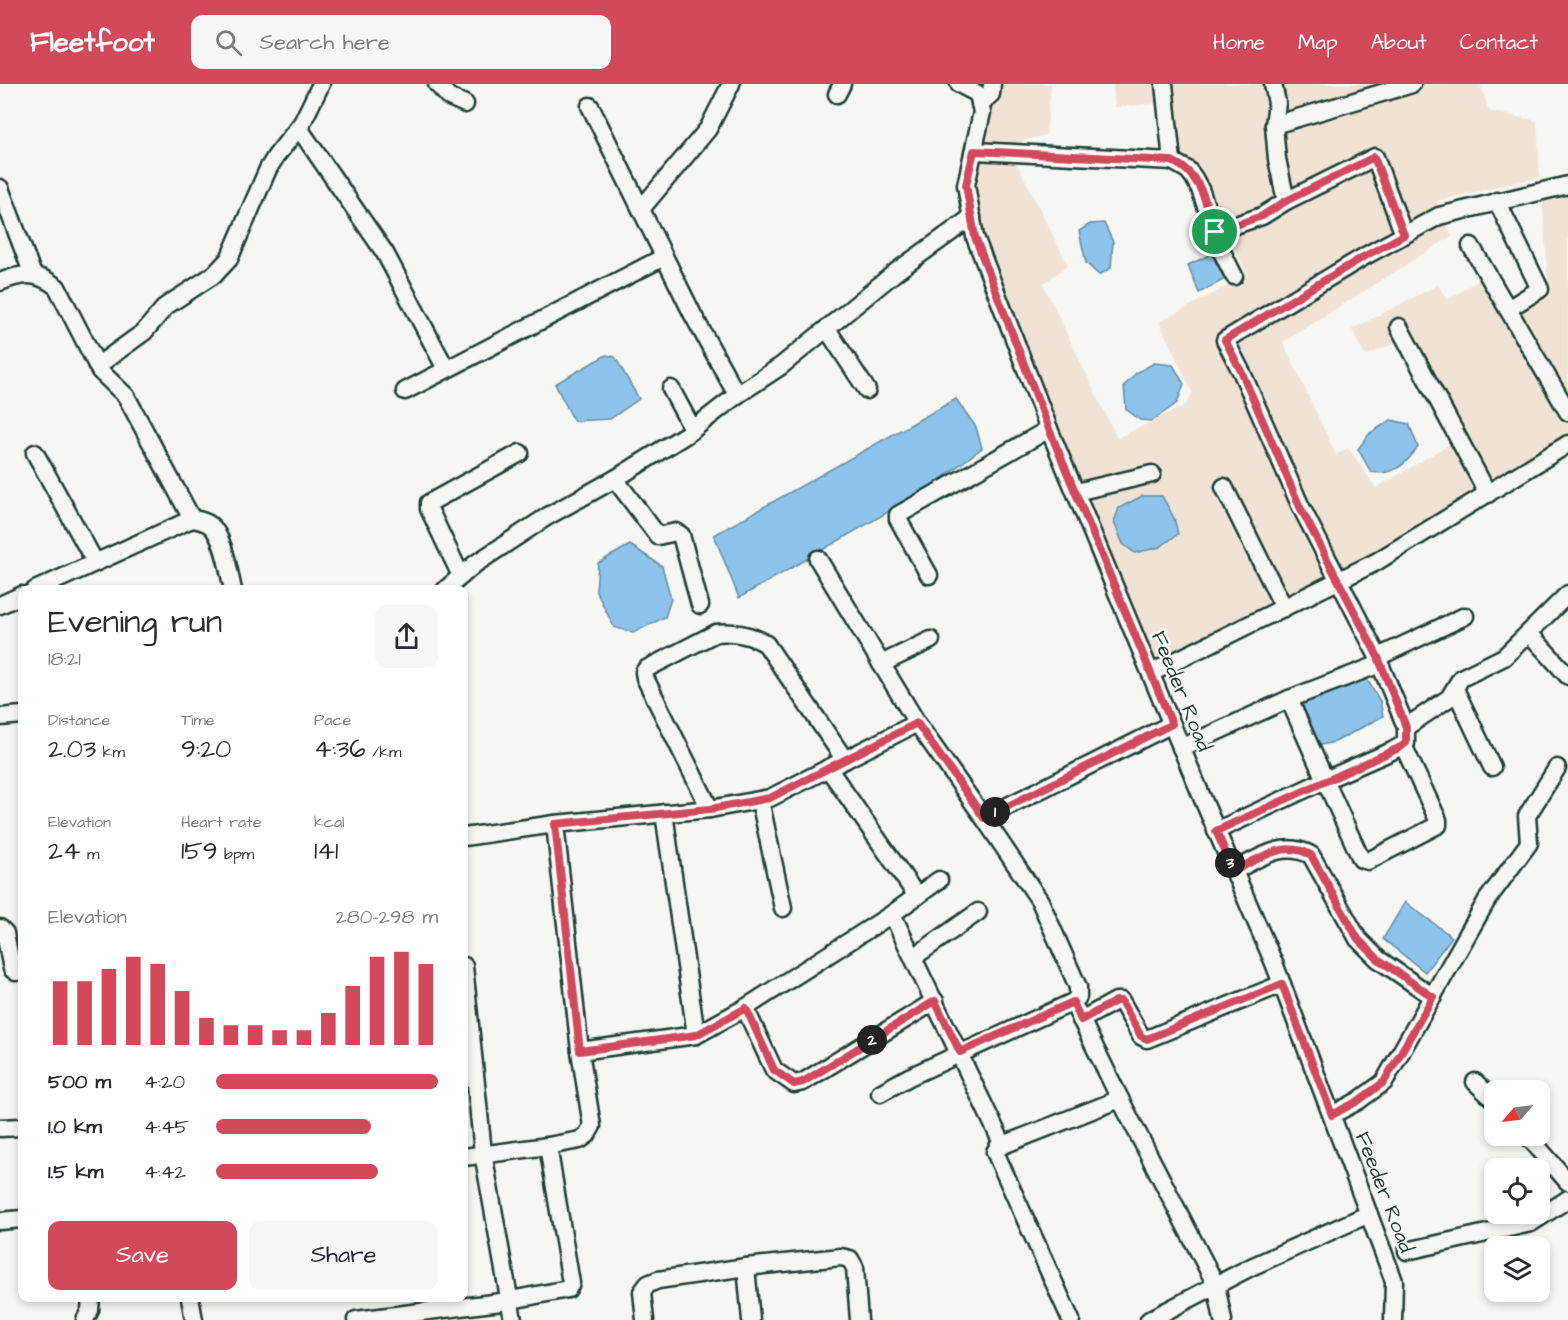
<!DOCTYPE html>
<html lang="en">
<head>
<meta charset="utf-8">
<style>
  body { margin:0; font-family:"Architects Daughter",sans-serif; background:#f7f7f7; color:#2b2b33; height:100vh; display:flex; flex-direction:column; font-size:22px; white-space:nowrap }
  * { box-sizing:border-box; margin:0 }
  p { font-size:20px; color:#7c7c81 }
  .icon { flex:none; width:33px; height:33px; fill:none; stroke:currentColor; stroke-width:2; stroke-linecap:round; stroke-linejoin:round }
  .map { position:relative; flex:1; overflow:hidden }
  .drawer { position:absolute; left:18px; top:501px; width:450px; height:717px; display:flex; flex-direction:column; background:#fff; border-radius:12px; box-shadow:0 3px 9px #0003 }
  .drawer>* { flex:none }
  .needle { width:39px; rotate:242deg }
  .fabs { position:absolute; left:1484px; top:996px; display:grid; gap:12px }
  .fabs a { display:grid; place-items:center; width:66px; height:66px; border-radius:12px; background:#fff; box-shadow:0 3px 9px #0003; font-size:30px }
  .pin { position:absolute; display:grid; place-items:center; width:51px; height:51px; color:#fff; margin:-26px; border:3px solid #fff; border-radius:50%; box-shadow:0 2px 6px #0007 }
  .km { position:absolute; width:30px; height:30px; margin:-15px; border-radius:50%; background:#222; color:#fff; font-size:16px; line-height:30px; text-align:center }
  .round { display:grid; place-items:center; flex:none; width:63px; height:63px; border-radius:12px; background:#f7f7f7 }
  .overview { display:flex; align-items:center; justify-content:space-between; height:102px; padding:0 30px }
  h1 { font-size:33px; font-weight:600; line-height:45px }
  .stats { display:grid; grid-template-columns:repeat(3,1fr); gap:9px; height:102px; padding:6px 30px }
  .stats div { display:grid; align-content:center }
  .stats b { font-size:26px; font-weight:600 }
  .stats small { font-size:16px; font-weight:400 }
  .stats p { font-size:16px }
  .chart { height:168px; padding:12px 30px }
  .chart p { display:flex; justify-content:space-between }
  .chart svg { width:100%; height:108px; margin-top:6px; stroke:#d1495b; stroke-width:6 }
  .primary-button { display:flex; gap:12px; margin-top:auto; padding:12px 30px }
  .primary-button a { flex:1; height:69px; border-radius:12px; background:#d1495b; color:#fff; font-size:24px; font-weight:600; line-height:69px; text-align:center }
  .primary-button a+a { background:#f7f7f7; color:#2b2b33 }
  ul { padding:0 30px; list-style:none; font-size:20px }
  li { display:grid; grid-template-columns:96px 72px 1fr; align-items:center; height:45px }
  li i { height:15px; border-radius:8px; background:#d1495b }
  header { display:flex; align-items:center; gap:36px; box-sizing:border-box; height:84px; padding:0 30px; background:#d1495b; color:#fff }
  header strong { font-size:28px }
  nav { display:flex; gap:33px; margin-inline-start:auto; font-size:21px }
  .search { width:420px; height:54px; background:#f7f7f7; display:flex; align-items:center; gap:15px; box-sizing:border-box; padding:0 21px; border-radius:12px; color:#7c7c81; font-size:22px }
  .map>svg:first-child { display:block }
</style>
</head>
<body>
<header>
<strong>Fleetfoot</strong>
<div class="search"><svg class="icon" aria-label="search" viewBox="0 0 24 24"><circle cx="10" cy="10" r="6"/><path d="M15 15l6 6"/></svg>Search here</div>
<nav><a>Home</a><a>Map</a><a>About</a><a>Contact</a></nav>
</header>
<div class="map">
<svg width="1568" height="1236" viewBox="0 0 1568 1236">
  <rect width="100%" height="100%" fill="#f6f6f2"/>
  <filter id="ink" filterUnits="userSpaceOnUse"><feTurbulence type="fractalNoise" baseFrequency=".0167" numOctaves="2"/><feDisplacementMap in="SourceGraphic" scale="12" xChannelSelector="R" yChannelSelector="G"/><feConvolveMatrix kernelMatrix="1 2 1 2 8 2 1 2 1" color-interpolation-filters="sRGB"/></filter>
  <g filter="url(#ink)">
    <!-- built -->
    <polygon fill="#f1e2d6" points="996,0 1051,0 1046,51 1023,57 1017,80 1068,181 1043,200 1117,354 1186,321 1193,309 1159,238 1247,192 1204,93 1180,68 1172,18 1115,23 1113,0 1480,0 1489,27 1537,37 1540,93 1436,117 1452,152 1283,258 1336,371 1348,364 1376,404 1450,360 1395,259 1365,272 1352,245 1438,201 1447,216 1488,190 1502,214 1548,201 1542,104 1568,98 1568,355 1361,481 1153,581 1046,324 979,149 972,101"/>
    <!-- water -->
    <g fill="#8ec3eb" stroke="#628da2" stroke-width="1.5">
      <polygon points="1104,139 1113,158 1111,184 1099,191 1086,179 1079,147 1090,140"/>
      <polygon points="1216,168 1227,194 1199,209 1188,181"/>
      <polygon points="606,271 615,273 639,315 610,335 574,337 555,300"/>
      <polygon points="1154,279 1173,281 1184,300 1177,319 1152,337 1140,336 1126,325 1124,302 1136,289"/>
      <polygon points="956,315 976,343 982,364 926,406 739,514 714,451"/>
      <path d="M1391,336L1409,340L1418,363C1406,380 1394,392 1371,388L1358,365L1370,349Z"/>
      <polygon points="1142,412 1162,412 1174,434 1178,450 1160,463 1135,469 1123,460 1114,438 1119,424"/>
      <polygon points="630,461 662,482 671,515 665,533 633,549 614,543 596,507 598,479"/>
      <path d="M1359,582L1380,617L1383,632L1335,658L1321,661L1305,638L1299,615C1309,602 1342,583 1359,582Z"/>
      <polygon points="1405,818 1452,853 1425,888 1383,855"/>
    </g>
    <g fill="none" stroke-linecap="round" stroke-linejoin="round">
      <!-- minor casing -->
      <g stroke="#1f3d34" stroke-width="21">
        <g id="minor">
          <polyline points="321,0 302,39 301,47 385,169 446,285"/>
          <polyline points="437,0 449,13 465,20"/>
          <polyline points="959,0 978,10 982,28 966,101 975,153 1049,345 1204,718 1274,879 1394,1197 1393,1236"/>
          <polyline points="1164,0 1172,77"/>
          <polyline points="1273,0 1277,19 1274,41 1277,75 1286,117"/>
          <polyline points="837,10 842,0"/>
          <polyline points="980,20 991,10 992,0"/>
          <polyline points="590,22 693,231 737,311"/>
          <polyline points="1274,41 1412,0"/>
          <polyline points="974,67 1172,77 1188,86 1194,94 1200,105 1222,168 1234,192"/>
          <polyline points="0,104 33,191"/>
          <polyline points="1497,117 1540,205 1508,225"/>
          <polyline points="641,125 708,45 731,0"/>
          <polyline points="1215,148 1262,132 1286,117 1375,73 1404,151"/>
          <polyline points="1471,162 1568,328"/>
          <path d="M0,198C23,189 36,187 57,203L100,287L126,312L192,435"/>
          <polyline points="1399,243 1488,410"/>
          <polyline points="827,245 867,306"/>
          <polyline points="97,282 144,248 166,222 215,190 229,175 268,85 276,72 302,39"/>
          <polyline points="671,305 693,346"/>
          <polyline points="405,307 664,173"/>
          <polyline points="35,369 95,478"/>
          <polyline points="615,395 658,452 676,448 681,451 700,521"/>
          <polyline points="1224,403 1284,524"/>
          <polyline points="1076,408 1152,390"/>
          <polyline points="818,475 917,639 984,734 1172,640"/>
          <polyline points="929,491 898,435 898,431 1049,345"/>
          <polyline points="461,492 429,425 429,419 520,369"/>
          <path d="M35,506L192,435C199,436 205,437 210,441C224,452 229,489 233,506"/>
          <polyline points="445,506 475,480 548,432 615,395 687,350 737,311 781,282 897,187 972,133"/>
          <polyline points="0,521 22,511"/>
          <polyline points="1529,549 1568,592"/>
          <polyline points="1378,573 1301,423 1242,289 1225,256 1365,172 1439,132 1568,101"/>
          <polyline points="881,580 931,556"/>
          <polyline points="1151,589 1376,478 1568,360"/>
          <polyline points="1455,605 1492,683"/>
          <polyline points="1289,615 1325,696 1392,667 1406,659 1406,643 1380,580"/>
          <polyline points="0,633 22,631"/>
          <polyline points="1406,643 1449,614 1461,594 1504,573 1568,510"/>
          <polyline points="1181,664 1289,615 1380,580 1378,573 1465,532"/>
          <polyline points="828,684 917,812"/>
          <polyline points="760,716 783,824"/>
          <path d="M710,725L645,594L644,588L646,585L716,549C731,547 753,551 766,560L845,676"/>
          <polyline points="664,729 696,951"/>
          <polyline points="1216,747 1325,696 1361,775 1368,777 1438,741 1438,736 1403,661"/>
          <polyline points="464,753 555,740 710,725 770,714 917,639"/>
          <path d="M1234,787C1259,774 1283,756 1311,771L1358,855L1378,875L1433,913"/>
          <polyline points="892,830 1003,1061"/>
          <polyline points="0,844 5,849 12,885 16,888 22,887"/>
          <polyline points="914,873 978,828"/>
          <polyline points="464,882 483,1069 513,1236"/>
          <polyline points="745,924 774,986 794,1000 803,998 935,917"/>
          <polyline points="1077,927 1120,1015"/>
          <polyline points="1081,936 1116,917 1121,917 1141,952 1147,955 1282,900"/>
          <polyline points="580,967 696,951 745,924 892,830 939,796"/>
          <polyline points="1475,998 1494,1016"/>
          <polyline points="880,1009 909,993 1073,918 1078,913 1078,903 1040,817 984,734"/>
          <polyline points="1332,1031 1358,1017 1384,998 1487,816 1529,759 1527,732 1557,684"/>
          <polyline points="0,1044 22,1043"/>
          <polyline points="1528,1052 1568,1098"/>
          <polyline points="464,1073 548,1062 580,1056 587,1051 592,1042 580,967 555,740"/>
          <polyline points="0,1137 22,1135"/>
          <polyline points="1407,1167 1531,1139 1568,1115"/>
          <polyline points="746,1183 751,1236"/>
          <polyline points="190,1214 194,1236"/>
          <polyline points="85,1236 90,1226 91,1214"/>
          <polyline points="356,1236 501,1218 568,1205 571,1199 548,1062"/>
          <polyline points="645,1236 642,1208 648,1200 658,1196 746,1183 841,1173 850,1175 855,1184 859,1236"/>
          <polyline points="1071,1236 995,1068 998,1063 1120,1015 1216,1201 1223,1236"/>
          <polyline points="1149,1236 1251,1183 1369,1130"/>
        </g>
      </g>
      <!-- minor -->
      <use href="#minor" stroke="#f6f6f2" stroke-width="16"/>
    </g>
  </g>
  <g fill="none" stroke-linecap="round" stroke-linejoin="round" filter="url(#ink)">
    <!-- route casing -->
    <g stroke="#fff" stroke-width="12">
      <path id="route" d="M974,67L1172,77C1202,90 1206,120 1215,148L1262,132L1286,117L1374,73L1404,151L1365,172L1225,256L1242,289L1300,423L1378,573L1406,643V659L1401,663L1216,747L1234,787C1260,774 1283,756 1311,771L1358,855L1378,875L1433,913L1384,998L1358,1017L1332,1031L1282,900L1147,955L1141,952L1121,917H1116L1081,936L1073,918L960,968L935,917L803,998L794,1000L774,986L746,924L696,951L580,967L555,740L710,725L770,714L917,639L984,734L1172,640L1049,345L975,153L966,101Z"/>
    </g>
    <!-- route -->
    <use href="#route" stroke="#d1495b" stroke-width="8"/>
  </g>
  <g text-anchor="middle" stroke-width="5" stroke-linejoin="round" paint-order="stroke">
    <!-- street labels -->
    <g font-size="21" fill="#1f3d34" stroke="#f6f6f2">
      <text transform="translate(1182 607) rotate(68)" y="7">Feeder Road</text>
      <text transform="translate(1385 1108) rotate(69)" y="7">Feeder Road</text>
    </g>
  </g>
</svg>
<div class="fabs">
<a><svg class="needle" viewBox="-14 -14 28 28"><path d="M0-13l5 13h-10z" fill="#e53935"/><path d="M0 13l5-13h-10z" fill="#7c7c81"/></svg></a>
<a><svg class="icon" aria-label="locate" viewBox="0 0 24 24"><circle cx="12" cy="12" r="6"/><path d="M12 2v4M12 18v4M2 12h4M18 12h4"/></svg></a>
<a><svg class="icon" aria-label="layers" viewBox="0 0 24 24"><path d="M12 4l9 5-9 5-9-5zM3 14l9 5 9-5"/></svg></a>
</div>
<div class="pin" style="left:1215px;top:148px;background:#1e9e55"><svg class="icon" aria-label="arrive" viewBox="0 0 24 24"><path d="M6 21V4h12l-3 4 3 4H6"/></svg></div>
<b class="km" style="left:995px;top:728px">1</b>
<b class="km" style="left:872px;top:956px">2</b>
<b class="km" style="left:1230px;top:779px">3</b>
<section class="drawer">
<div class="overview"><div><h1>Evening run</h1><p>18:21</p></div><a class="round"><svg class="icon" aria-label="share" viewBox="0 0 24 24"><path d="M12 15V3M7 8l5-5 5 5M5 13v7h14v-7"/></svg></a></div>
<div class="stats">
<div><p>Distance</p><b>2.03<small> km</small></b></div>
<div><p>Time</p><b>9:20</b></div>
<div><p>Pace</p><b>4:36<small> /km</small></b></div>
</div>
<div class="stats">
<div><p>Elevation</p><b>24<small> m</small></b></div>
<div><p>Heart rate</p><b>159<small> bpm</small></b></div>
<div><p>kcal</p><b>141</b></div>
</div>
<div class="chart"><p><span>Elevation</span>280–298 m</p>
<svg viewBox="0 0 160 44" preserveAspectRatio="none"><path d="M5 44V18M15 44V18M25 44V13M35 44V8M45 44V11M55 44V22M65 44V33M75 44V36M85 44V36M95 44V38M105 44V38M115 44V31M125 44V20M135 44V8M145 44V6M155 44V11"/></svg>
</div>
<ul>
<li><b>500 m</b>4:20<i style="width:100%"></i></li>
<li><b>1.0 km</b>4:45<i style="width:70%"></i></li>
<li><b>1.5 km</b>4:42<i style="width:73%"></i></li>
</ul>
<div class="primary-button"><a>Save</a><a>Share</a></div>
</section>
</div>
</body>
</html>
